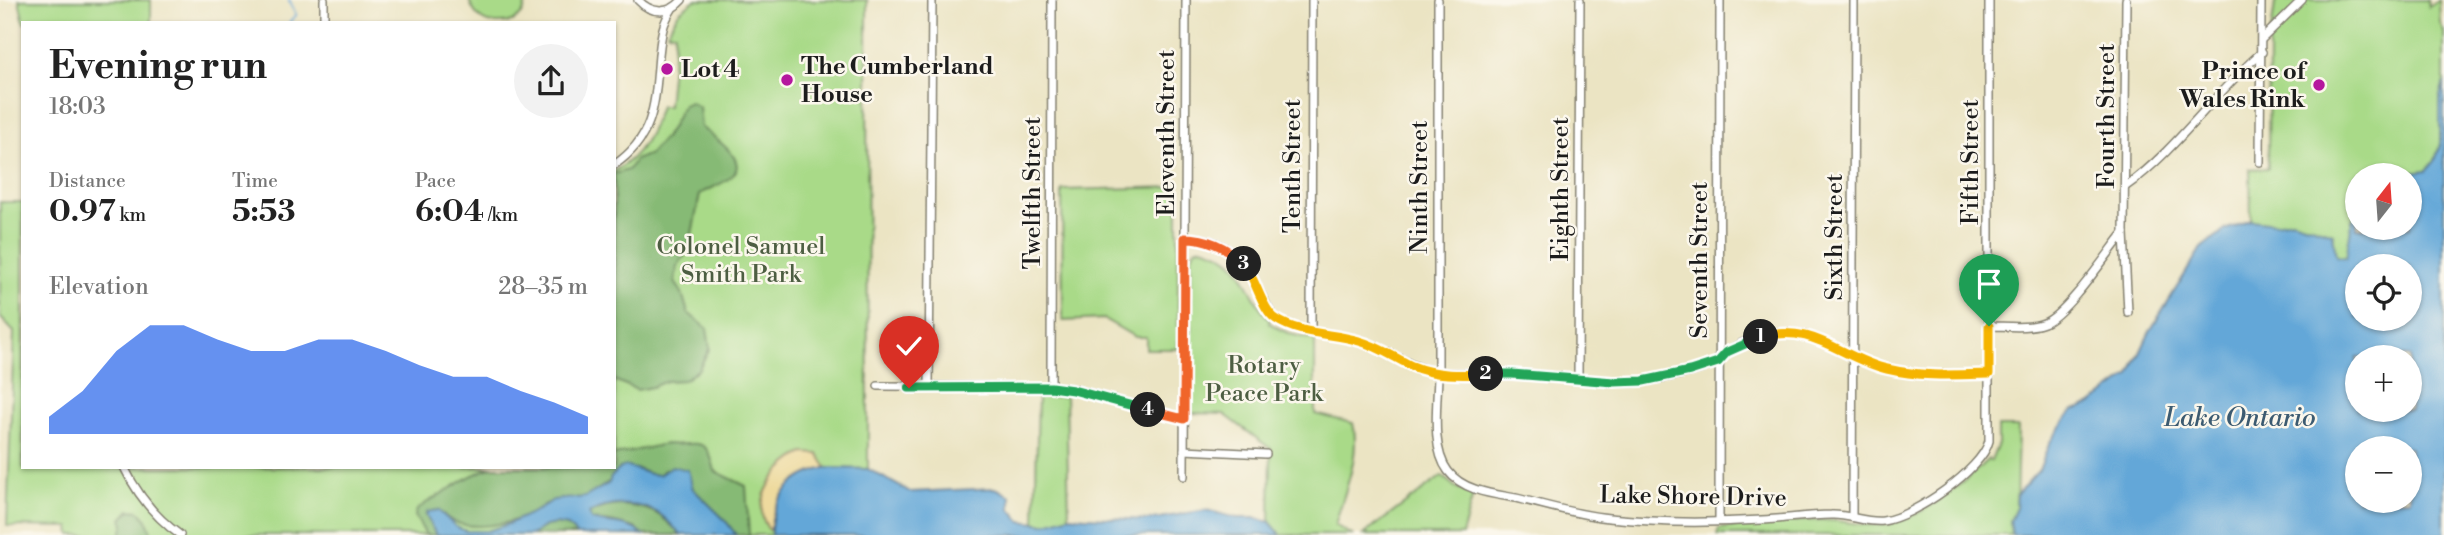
<!DOCTYPE html>
<html lang="en">
<head>
<meta charset="utf-8">
<style>
  body { margin:0; font-family:"Libre Bodoni",serif; background:#f2f2f2; color:#222; height:100vh; display:flex; flex-direction:column; font-size:26px; white-space:nowrap }
  * { box-sizing:border-box; margin:0 }
  p { font-size:23px; color:#767676 }
  .icon { flex:none; width:38px; height:38px; fill:none; stroke:currentColor; stroke-width:2; stroke-linecap:round; stroke-linejoin:round }
  .map { position:relative; flex:1; overflow:hidden }
  .panel { position:absolute; left:21px; top:21px; width:595px; height:448px; display:flex; flex-direction:column; background:#fff; border-radius:0px; box-shadow:0 2px 5px #0004 }
  .panel>* { flex:none }
  .needle { width:46px; rotate:17deg }
  .buttons { position:absolute; left:2345px; top:163px; display:grid; gap:14px }
  .buttons a { display:grid; place-items:center; width:77px; height:77px; border-radius:50%; background:#fff; box-shadow:0 2px 5px #0004; font-size:35px }
  .pin { position:absolute; display:grid; place-items:center; width:60px; height:60px; color:#fff; margin:-72px -30px; border-radius:50% 50% 50% 0; rotate:-45deg; box-shadow:0 0 7px #0007 }
  .pin .icon { rotate:45deg }
  .km { position:absolute; width:35px; height:35px; margin:-18px; border-radius:50%; background:#222; color:#fff; font-size:19px; line-height:35px; text-align:center }
  .round { display:grid; place-items:center; flex:none; width:74px; height:74px; border-radius:37px; background:#f2f2f2 }
  .overview { display:flex; align-items:center; justify-content:space-between; height:119px; padding:0 28px }
  h1 { font-size:38px; font-weight:700; line-height:52px }
  .figures { display:grid; grid-template-columns:repeat(3,1fr); gap:10px; height:119px; padding:7px 28px }
  .figures div { display:grid; align-content:center }
  .figures b { font-size:30px; font-weight:700 }
  .figures small { font-size:19px; font-weight:400 }
  .figures p { font-size:19px }
  .chart { height:196px; padding:14px 28px }
  .chart p { display:flex; justify-content:space-between }
  .chart svg { width:100%; height:126px; margin-top:7px; fill:#2563eb; opacity:.7 }
  .map>svg:first-child { display:block }
</style>
</head>
<body>
<div class="map">
<svg width="2444" height="535" viewBox="0 0 2444 535">
  <rect width="100%" height="100%" fill="#fbf7ec"/>
  <filter id="ink" filterUnits="userSpaceOnUse"><feTurbulence type="fractalNoise" baseFrequency=".0143" numOctaves="2"/><feDisplacementMap in="SourceGraphic" scale="14" xChannelSelector="R" yChannelSelector="G"/><feConvolveMatrix kernelMatrix="1 2 1 2 8 2 1 2 1" color-interpolation-filters="sRGB"/></filter>
  <filter id="wash" filterUnits="userSpaceOnUse"><feTurbulence type="fractalNoise" baseFrequency=".00686" numOctaves="4" result="noise"/><feDisplacementMap in="SourceGraphic" scale="28" xChannelSelector="R" yChannelSelector="G"/><feGaussianBlur stdDeviation="1.57" result="paint"/><feColorMatrix in="noise" values="0 0 0 0 0 0 0 0 0 0 0 0 0 0 0 0 0 1.4 0 .05"/><feComposite in="paint" operator="in"/></filter>
  <g filter="url(#wash)">
    <rect width="100%" height="100%" fill="#ebe4c3"/>
    <!-- green -->
    <g fill="#a9da88" stroke="#627b52" stroke-width="2">
      <polygon points="19,0 151,0 151,23 24,23"/>
      <path d="M469,0H527L523,13L513,22C490,25 477,24 469,0Z"/>
      <path d="M695,0H867L868,469L827,468L771,519V535H71L70,527L7,526L14,332L0,317V202H23V467H614V171C640,157 652,133 660,106H668L675,33L667,32L679,12Z"/>
      <polygon points="2278,0 2427,0 2428,7 2439,0 2440,23 2444,32 2444,82 2440,96 2440,144 2435,161 2426,171 2398,175 2357,175 2357,211 2352,221 2347,258 2335,256 2333,233 2292,220 2274,223 2251,220 2250,169 2268,168 2269,47 2275,3"/>
      <polygon points="1178,187 1178,349 1146,349 1146,337 1135,337 1104,319 1063,321 1062,190"/>
      <path d="M1202,247C1251,259 1242,291 1270,320L1269,323L1290,334L1315,340V414L1353,423C1361,457 1344,492 1335,525L1352,535H1281L1270,522L1271,449L1224,414L1191,413V258L1195,249Z"/>
      <polygon points="1066,396 1069,516 1044,524 1035,522 1038,397"/>
      <path d="M1998,427H2018L2016,508L2010,521L2012,535H1717L1719,529L1732,527C1761,525 1790,521 1819,520C1839,519 1859,526 1878,525C1916,524 1963,484 1988,459L1991,461L1998,444Z"/>
      <polygon points="1442,476 1455,487 1473,495 1462,535 1363,535"/>
    </g>
    <!-- forest -->
    <g fill="#86ba74" stroke="#516b48" stroke-width="2">
      <path d="M690,102L699,107L701,127C711,136 747,157 734,174C727,183 710,188 700,194L689,249L677,267L675,282L682,293L688,313L707,328L710,348L698,370L684,380L666,381L652,387L637,390L614,380V174L628,170L635,160L650,154L669,132L683,105Z"/>
      <path d="M666,444C698,447 706,433 715,471L746,486L749,535H736L725,520L693,489L690,484V476L665,469L659,475L650,474L638,469C629,474 618,477 609,482C601,487 594,493 586,497C575,502 561,500 549,503C541,505 546,505 540,509C517,525 461,535 443,514L426,515L436,535H426L415,516L417,510L426,503L471,476L491,467H585L591,469L614,467V455Z"/>
      <path d="M619,505C651,507 659,512 681,535H644L635,528L611,522L591,520L589,513L606,507Z"/>
      <polygon points="130,510 139,511 147,520 152,535 121,535 124,524 122,519"/>
      <polygon points="556,524 568,526 577,535 531,535 545,526"/>
    </g>
    <!-- sand -->
    <path fill="#eeda9e" stroke="#857b5d" stroke-width="2" d="M804,453L818,454L827,468C795,474 770,500 771,532C746,506 777,465 804,453Z"/>
    <!-- water -->
    <g fill="#64a7d8" stroke="#40627a" stroke-width="2" fill-rule="evenodd">
      <path d="M2444,82V535H2012L2010,521L2016,508L2017,494L2039,470L2050,442L2073,410L2090,405L2130,375L2150,331L2201,248L2225,230L2251,220L2274,223L2292,220L2333,233L2336,256L2346,258L2352,221L2357,211V228H2410V175H2398L2426,171L2435,161L2440,144V96ZM2410,266V318H2357V266ZM2357,357H2410V410H2357ZM2357,448H2410V500H2357Z"/>
      <path d="M626,466L650,474L659,475L672,466L688,470L693,489L725,520L736,535H681C674,528 668,520 661,515C642,501 609,502 589,513L591,520C611,525 627,522 644,535H577L568,526L556,524L545,526L531,535H436L426,515L427,512L438,510L456,527L466,531H487L506,525L540,509L553,500L585,497L609,483L611,477L620,468Z"/>
      <path d="M827,468L868,469L910,492L996,488L1011,496V509L1021,521L1044,524L1069,516L1148,520L1206,510L1237,518H1254L1270,522L1281,535H771C770,500 793,474 827,468Z"/>
    </g>
    <g fill="none" stroke-linecap="round" stroke-linejoin="round">
      <!-- stream -->
      <polyline stroke="#64a7d8" stroke-width="2.5" points="289,23 296,15 289,0"/>
    </g>
  </g>
  <g filter="url(#ink)">
    <g fill="none" stroke-linecap="round" stroke-linejoin="round">
      <!-- street casing -->
      <g stroke="#848070" stroke-width="10">
        <g id="street">
          <polyline points="324,0 324,23"/>
          <path d="M638,0C651,14 669,15 682,0"/>
          <path d="M1438,0V373C1475,374 1512,374 1550,376C1581,378 1614,386 1645,381C1667,377 1697,373 1717,362C1721,359 1724,354 1729,351C1743,340 1765,333 1783,333C1821,332 1840,355 1872,365C1910,377 1949,375 1988,374"/>
          <polyline points="2126,0 2124,233 2128,312"/>
          <polyline points="2262,39 2302,0"/>
          <polyline points="2260,162 2261,0"/>
          <path d="M614,165C656,137 655,100 659,55C661,37 662,24 672,9"/>
          <path d="M2125,187C2177,150 2213,94 2262,52"/>
          <path d="M1185,238C1238,236 1251,277 1272,315C1296,336 1332,332 1361,341C1388,350 1410,367 1438,373C1438,402 1430,447 1448,471C1463,491 1493,494 1516,498C1546,505 1577,515 1609,518C1658,523 1713,523 1762,520C1785,519 1808,515 1831,515C1848,514 1866,523 1883,521C1913,517 1982,470 1989,441V0"/>
          <path d="M1989,326C2006,326 2028,329 2044,323C2066,315 2107,254 2124,233"/>
          <polyline points="1311,331 1312,0"/>
          <polyline points="1578,378 1580,0"/>
          <polyline points="878,386 1051,387 1073,389 1184,419"/>
          <polyline points="1051,387 1052,0"/>
          <polyline points="929,388 932,0"/>
          <polyline points="1184,450 1266,454"/>
          <path d="M124,467C137,494 156,518 180,535"/>
          <polyline points="1184,476 1186,0"/>
          <polyline points="1852,517 1854,0"/>
          <polyline points="1719,521 1720,0"/>
        </g>
      </g>
      <!-- street -->
      <use href="#street" stroke="#fff" stroke-width="7"/>
    </g>
  </g>
  <g fill="none" stroke-linecap="round" stroke-linejoin="round" filter="url(#ink)">
    <!-- split-1 casing -->
    <g stroke="#fff" stroke-width="14">
      <path id="split-1" d="M1761,337C1814,322 1840,358 1887,369C1920,377 1955,375 1989,374V326"/>
    </g>
    <!-- split-2 casing -->
    <g stroke="#fff" stroke-width="14">
      <polyline id="split-2" points="1486,374 1512,374 1614,382 1643,381 1690,371 1718,362 1727,352 1761,337"/>
    </g>
    <!-- split-3 casing -->
    <g stroke="#fff" stroke-width="14">
      <path id="split-3" d="M1244,264C1256,279 1262,310 1276,319C1300,335 1333,333 1359,341C1378,346 1395,358 1412,366C1435,376 1462,375 1486,374"/>
    </g>
    <!-- split-4 casing -->
    <g stroke="#fff" stroke-width="14">
      <path id="split-4" d="M1148,410L1184,419L1185,238C1208,238 1228,248 1244,264"/>
    </g>
    <!-- split-5 casing -->
    <g stroke="#fff" stroke-width="14">
      <polyline id="split-5" points="909,388 1051,387 1073,390 1148,410"/>
    </g>
    <!-- split-1 -->
    <use href="#split-1" stroke="#f5b400" stroke-width="9"/>
    <!-- split-2 -->
    <use href="#split-2" stroke="#22a559" stroke-width="9"/>
    <!-- split-3 -->
    <use href="#split-3" stroke="#f5b400" stroke-width="9"/>
    <!-- split-4 -->
    <use href="#split-4" stroke="#f0652b" stroke-width="9"/>
    <!-- split-5 -->
    <use href="#split-5" stroke="#22a559" stroke-width="9"/>
  </g>
  <!-- markers -->
  <g fill="#b5179e" stroke="#fbf7ec" stroke-width="2.5">
    <circle cx="667" cy="69" r="7"/>
    <circle cx="787" cy="80" r="7"/>
    <circle cx="2319" cy="85" r="7"/>
  </g>
  <g text-anchor="middle" stroke-width="5" stroke-linejoin="round" paint-order="stroke">
    <!-- poi labels -->
    <g font-size="24" font-weight="bold" fill="#1c1c1c" stroke="#fbf7ec" text-anchor="start">
      <text x="801" y="74">The Cumberland<tspan x="801" dy="28">House</tspan></text>
      <text x="681" y="77">Lot 4</text>
      <text x="2305" y="79" text-anchor="end">Prince of<tspan x="2305" dy="28">Wales Rink</tspan></text>
    </g>
    <!-- street labels -->
    <g font-size="24" fill="#1c1c1c" stroke="#fbf7ec">
      <text transform="translate(2106 116) rotate(-90)" y="8">Fourth Street</text>
      <text transform="translate(1166 133) rotate(-90)" y="8">Eleventh Street</text>
      <text transform="translate(1970 162) rotate(-90)" y="8">Fifth Street</text>
      <text transform="translate(1292 166) rotate(-90)" y="8">Tenth Street</text>
      <text transform="translate(1419 187) rotate(-90)" y="8">Ninth Street</text>
      <text transform="translate(1560 189) rotate(-90)" y="8">Eighth Street</text>
      <text transform="translate(1032 193) rotate(-90)" y="8">Twelfth Street</text>
      <text transform="translate(1834 237) rotate(-90)" y="8">Sixth Street</text>
      <text transform="translate(1699 260) rotate(-90)" y="8">Seventh Street</text>
      <text transform="translate(1693 496) rotate(1)" y="8">Lake Shore Drive</text>
    </g>
    <!-- park labels -->
    <g font-size="24" fill="#4d5e42" stroke="#fbf7ec">
      <text x="741" y="254">Colonel Samuel<tspan x="741" dy="28">Smith Park</tspan></text>
      <text x="1264" y="373">Rotary<tspan x="1264" dy="28">Peace Park</tspan></text>
    </g>
    <!-- water labels -->
    <g font-size="26" font-style="italic" fill="#3c5b71" stroke="#fbf7ec">
      <text x="2240" y="426">Lake Ontario</text>
    </g>
  </g>
</svg>
<div class="buttons">
<a><svg class="needle" viewBox="-14 -14 28 28"><path d="M0-13l5 13h-10z" fill="#e53935"/><path d="M0 13l5-13h-10z" fill="#767676"/></svg></a>
<a><svg class="icon" aria-label="locate" viewBox="0 0 24 24"><circle cx="12" cy="12" r="6"/><path d="M12 2v4M12 18v4M2 12h4M18 12h4"/></svg></a>
<a>+</a>
<a>−</a>
</div>
<div class="pin" style="left:1989px;top:326px;background:#1e9e55"><svg class="icon" aria-label="arrive" viewBox="0 0 24 24"><path d="M6 21V4h12l-3 4 3 4H6"/></svg></div>
<div class="pin" style="left:909px;top:388px;background:#d93025"><svg class="icon" aria-label="check" viewBox="0 0 24 24"><path d="M5 12l5 5 9-10"/></svg></div>
<b class="km" style="left:1761px;top:337px">1</b>
<b class="km" style="left:1486px;top:374px">2</b>
<b class="km" style="left:1244px;top:264px">3</b>
<b class="km" style="left:1148px;top:410px">4</b>
<section class="panel">
<div class="overview"><div><h1>Evening run</h1><p>18:03</p></div><a class="round"><svg class="icon" aria-label="share" viewBox="0 0 24 24"><path d="M12 15V3M7 8l5-5 5 5M5 13v7h14v-7"/></svg></a></div>
<div class="figures">
<div><p>Distance</p><b>0.97<small> km</small></b></div>
<div><p>Time</p><b>5:53</b></div>
<div><p>Pace</p><b>6:04<small> /km</small></b></div>
</div>
<div class="chart"><p><span>Elevation</span>28–35 m</p>
<svg viewBox="0 0 160 44" preserveAspectRatio="none"><path d="M0 44V38L10 29L20 15L30 6L40 6L50 11L60 15L70 15L80 11L90 11L100 15L110 20L120 24L130 24L140 29L150 33L160 38V44z"/></svg>
</div>
</section>
</div>
</body>
</html>
